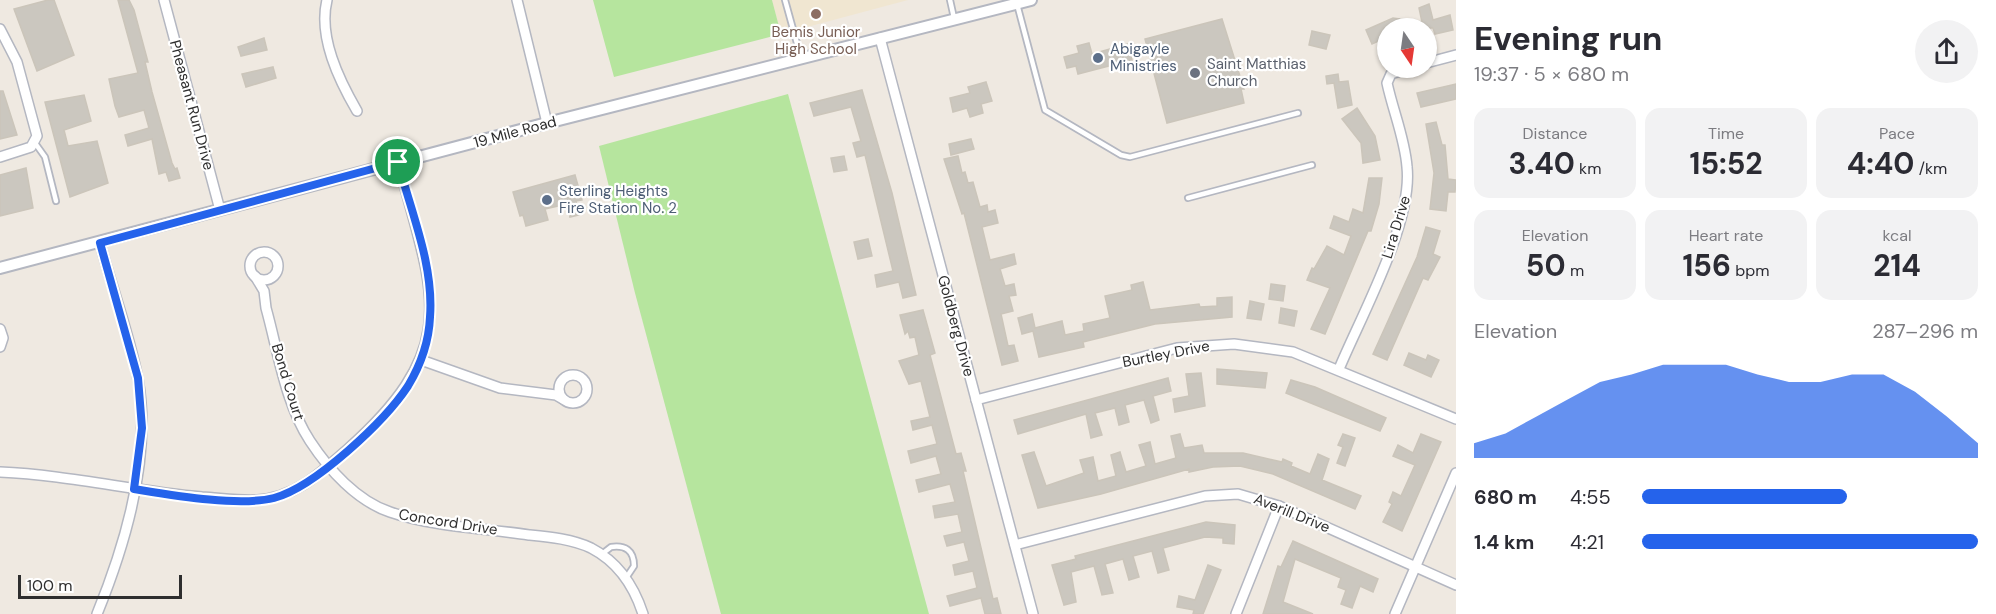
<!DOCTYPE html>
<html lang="en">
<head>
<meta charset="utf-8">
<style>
  body { margin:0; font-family:"DM Sans",sans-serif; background:#f2f2f3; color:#2b2b33; height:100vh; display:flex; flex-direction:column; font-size:22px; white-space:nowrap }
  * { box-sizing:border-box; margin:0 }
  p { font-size:20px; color:#7c7c81 }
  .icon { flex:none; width:33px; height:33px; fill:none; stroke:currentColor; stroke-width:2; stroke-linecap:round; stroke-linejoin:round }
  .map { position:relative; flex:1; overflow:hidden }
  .side { display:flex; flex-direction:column; background:#fff; width:540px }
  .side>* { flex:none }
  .needle { width:39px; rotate:167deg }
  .controls { position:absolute; left:1377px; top:18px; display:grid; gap:12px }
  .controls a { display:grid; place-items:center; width:60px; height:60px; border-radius:50%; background:#fff; box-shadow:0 2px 4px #0004; font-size:30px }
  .scale { position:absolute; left:18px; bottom:15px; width:164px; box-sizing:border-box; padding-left:6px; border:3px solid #2e2e2e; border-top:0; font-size:16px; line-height:21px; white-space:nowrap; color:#2e2e2e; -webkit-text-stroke:4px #fff; paint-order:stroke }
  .pin { position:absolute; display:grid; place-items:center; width:51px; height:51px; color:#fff; margin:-26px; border:3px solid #fff; border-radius:50%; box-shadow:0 2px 6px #0007 }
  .round { display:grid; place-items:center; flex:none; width:63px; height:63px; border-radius:32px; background:#f2f2f3 }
  .summary { display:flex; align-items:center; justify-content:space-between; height:102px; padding:0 18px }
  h1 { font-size:33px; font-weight:700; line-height:45px }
  .stats { display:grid; grid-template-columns:repeat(3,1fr); gap:9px; height:102px; padding:6px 18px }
  .stats div { display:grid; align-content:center; border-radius:15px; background:#f2f2f3; text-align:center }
  .stats b { font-size:30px; font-weight:700 }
  .stats small { font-size:16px; font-weight:400 }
  .stats p { font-size:16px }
  .chart { height:168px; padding:12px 18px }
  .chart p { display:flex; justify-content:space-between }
  .chart svg { width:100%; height:108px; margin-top:6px; fill:#2563eb; opacity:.7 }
  ul { padding:0 18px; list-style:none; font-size:20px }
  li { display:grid; grid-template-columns:96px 72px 1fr; align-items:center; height:45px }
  li i { height:15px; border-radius:8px; background:#2563eb }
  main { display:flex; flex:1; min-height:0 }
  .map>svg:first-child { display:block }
</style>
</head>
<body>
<main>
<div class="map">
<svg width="1456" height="614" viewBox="0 0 1456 614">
  <rect width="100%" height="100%" fill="#efe9e1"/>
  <!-- education -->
  <polygon fill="#f0e6d1" points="772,0 908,0 781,34"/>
  <!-- green -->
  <g fill="#b6e59e">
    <polygon points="593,0 772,0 781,34 614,77"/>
    <polygon points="788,94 929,614 721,614 635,293 599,146"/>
  </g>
  <!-- building -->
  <g fill="#cbc7bf" stroke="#cbc5ba" stroke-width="1.5">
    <polygon points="48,0 54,0 74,55 37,71 14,9"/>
    <polygon points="118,0 129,0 134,10 148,62 145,62 152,92 172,163 175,169 177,168 180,178 169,181 166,172 159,174 152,139 128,146 125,135 149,128 144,110 119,117 115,106 109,79 138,73"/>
    <polygon points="1429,4 1433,20 1450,15 1453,30 1435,34 1433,28 1384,28 1387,37 1372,44 1366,30 1393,18 1422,22 1419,8"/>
    <polygon points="1222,19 1244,89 1241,89 1244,103 1167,123 1145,39"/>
    <polygon points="1312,31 1330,35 1326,49 1309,45"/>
    <polygon points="264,38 267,50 241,56 238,47"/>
    <polygon points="1089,43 1092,54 1128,44 1132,60 1078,74 1076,66 1067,68 1064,57 1079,53 1077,46"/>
    <polygon points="273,67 276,78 246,87 242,74"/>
    <polygon points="1338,74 1339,82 1348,81 1352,105 1338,108 1334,83 1327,84 1326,76"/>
    <polygon points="986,82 992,101 981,104 983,113 970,117 967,108 953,112 950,98 970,93 968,87"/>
    <polygon points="1456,84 1456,99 1421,107 1417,93"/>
    <polygon points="862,90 892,193 916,295 903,298 899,282 877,287 875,275 893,271 865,155 857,157 853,143 861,141 851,107 814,116 810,103"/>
    <polygon points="0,91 3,91 17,135 0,139"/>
    <polygon points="84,95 91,121 64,130 68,146 97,141 108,183 70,197 45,102"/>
    <polygon points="1357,108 1375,136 1380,160 1363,163 1361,143 1342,119"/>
    <polygon points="1436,122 1442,145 1445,145 1448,179 1456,180 1455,192 1448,192 1446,211 1430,209 1434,173 1426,124"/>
    <polygon points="971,139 974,149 951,155 949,144"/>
    <polygon points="844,156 847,170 834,172 831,158"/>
    <polygon points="958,156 962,173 965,172 968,183 973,182 980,207 987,205 988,212 995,210 998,223 982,227 990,260 1014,254 1016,264 1000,269 1005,286 1014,284 1016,295 1009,296 1013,311 1001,314 1008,346 1014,345 1018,361 1002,365 964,213 962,214 944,159"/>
    <polygon points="26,168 33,208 0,216 0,175"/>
    <polygon points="575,175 582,200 576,201 579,215 570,217 567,204 545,209 548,220 526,226 523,215 520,216 513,192"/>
    <polygon points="1369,178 1382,178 1379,204 1371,231 1368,231 1325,334 1311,329 1330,288 1307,280 1312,268 1314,269 1327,246 1344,255 1351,236 1330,228 1334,216 1349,222 1353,209 1363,213"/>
    <polygon points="1426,227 1440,231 1433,254 1440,257 1428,280 1423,278 1387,360 1373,354 1417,257"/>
    <polygon points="868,239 872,256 858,259 854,242"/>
    <polygon points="1143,282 1150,310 1199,304 1200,307 1217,306 1217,298 1232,297 1232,317 1155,324 1083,342 1084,347 1039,357 1033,331 1022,334 1018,318 1032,314 1035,328 1062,321 1065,335 1084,331 1083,324 1110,318 1105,296 1132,290 1131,285"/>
    <polygon points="1271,284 1285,286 1283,301 1269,299"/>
    <polygon points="1250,301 1264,304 1261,320 1247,318"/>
    <polygon points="1281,308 1297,311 1294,326 1279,323"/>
    <polygon points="923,310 935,353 930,355 956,454 961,453 966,471 963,471 993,599 997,598 1001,614 985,614 981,598 950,606 947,596 977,588 973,571 955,575 953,565 969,561 964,542 947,546 944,536 962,532 958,514 935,518 933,506 955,502 950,484 919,492 916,480 941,474 936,456 911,463 908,451 937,444 932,425 913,430 911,421 930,417 921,381 909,384 899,361 919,355 915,337 910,338 908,331 905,334 900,315"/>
    <polygon points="1409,353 1426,360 1428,355 1439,360 1431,377 1404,365"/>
    <polygon points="1217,369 1267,373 1265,388 1217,384"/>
    <polygon points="1201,373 1205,406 1175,412 1173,399 1189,396 1186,374"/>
    <polygon points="1168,378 1171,391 1153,396 1159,420 1151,423 1144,400 1125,405 1129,422 1119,425 1115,408 1095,413 1102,435 1091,438 1086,414 1018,434 1014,420"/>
    <polygon points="1291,380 1315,387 1386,418 1380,431 1286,393"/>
    <polygon points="1180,434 1184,448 1202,445 1204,453 1243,453 1282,462 1283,459 1292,463 1291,466 1310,474 1318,454 1329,459 1322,480 1361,496 1355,509 1273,474 1240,466 1213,467 1189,472 1189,469 1101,494 1038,508 1022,455 1034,452 1046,486 1084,473 1080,460 1093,457 1098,481 1116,476 1111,455 1120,452 1126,472 1146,466 1139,445 1150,442 1155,464 1176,458 1171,436"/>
    <polygon points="1343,434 1355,438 1345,466 1337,463 1343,447 1338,445"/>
    <polygon points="1421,434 1441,442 1402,531 1383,522 1392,504 1389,502 1393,492 1401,496 1415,465 1393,456 1398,445 1413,453"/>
    <polygon points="1206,522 1235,525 1234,544 1223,543 1223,538 1205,537 1163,548 1169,570 1158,573 1152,551 1133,556 1139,577 1129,580 1123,559 1105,564 1113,593 1102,595 1094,566 1071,572 1076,602 1064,605 1052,565 1076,559 1075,556"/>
    <polygon points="1293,541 1378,579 1373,592 1360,586 1352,608 1341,604 1346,590 1338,587 1341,578 1295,559 1283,602 1313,614 1263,614 1278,566 1281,567"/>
    <polygon points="1208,565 1221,570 1203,614 1193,614 1194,610 1177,607 1179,596 1195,600"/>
  </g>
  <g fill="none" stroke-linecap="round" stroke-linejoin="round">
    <!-- service casing -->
    <g stroke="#b4b7c1" stroke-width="8">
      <g id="service">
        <polyline points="785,0 801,58"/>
        <polyline points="950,0 954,18"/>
        <polyline points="1017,4 1045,110 1121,155 1130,157 1298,113"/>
        <polyline points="35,143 45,157 56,201"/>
        <polyline points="1188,198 1312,165"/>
        <path d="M602,554L611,547C625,545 634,550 634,566L626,578"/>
      </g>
    </g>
    <!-- minor casing -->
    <g stroke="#b4b7c1" stroke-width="12">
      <g id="minor">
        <polyline points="164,0 220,210"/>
        <path d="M327,0C318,37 339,80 357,111"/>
        <polyline points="517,0 547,123"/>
        <polyline points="0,29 17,62 37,136 31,147 0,157"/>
        <polyline points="880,38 1033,614"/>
        <polyline points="1426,63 1456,55"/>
        <circle cx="264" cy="266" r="14"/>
        <path d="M255,276L264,291L266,308C278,351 285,403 310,441C329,470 357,501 390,512C434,527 484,528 529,535C550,537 572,539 591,548C618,562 634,586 643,614"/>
        <polyline points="0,329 3,338 0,347"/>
        <polyline points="421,360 500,388 556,395 563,399"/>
        <path d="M1339,369C1361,316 1413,223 1407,167C1405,139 1393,111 1387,83L1391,74L1408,68"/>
        <circle cx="573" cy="389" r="14"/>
        <polyline points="976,400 1177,348 1234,344 1293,352 1456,419"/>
        <path d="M0,472C68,475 134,491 202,497C220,498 239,501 257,500C295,498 322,472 349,448C464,345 433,294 398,162"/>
        <polyline points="1015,545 1205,496 1238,494 1279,506 1456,585"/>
        <path d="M97,614C126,543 152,456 138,379C129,333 112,288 100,243"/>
        <polyline points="1236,614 1279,506"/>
        <polyline points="1395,614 1456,473"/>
      </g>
    </g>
    <!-- tertiary casing -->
    <g stroke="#b4b7c1" stroke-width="14">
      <polyline id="tertiary" points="0,268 547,123 1031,0"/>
    </g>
    <!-- service -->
    <use href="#service" stroke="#fff" stroke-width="4.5"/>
    <!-- minor -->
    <use href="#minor" stroke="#fff" stroke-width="9"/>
    <!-- tertiary -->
    <use href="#tertiary" stroke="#fff" stroke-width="10"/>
  </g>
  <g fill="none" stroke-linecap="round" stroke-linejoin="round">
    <!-- route casing -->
    <g stroke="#fff" stroke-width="12">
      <path id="route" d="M398,162C411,212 434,265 430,317C429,341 420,366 408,386C385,421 315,487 274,498C238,507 171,495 134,489L142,428L138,378L100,243Z"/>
    </g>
    <!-- route -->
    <use href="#route" stroke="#2563eb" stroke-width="8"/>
  </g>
  <!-- markers -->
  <circle fill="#8d6e63" stroke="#fff" stroke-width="2" cx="816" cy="14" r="6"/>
  <g fill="#5c6f8a" stroke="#fff" stroke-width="2">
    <circle cx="1098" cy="58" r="6"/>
    <circle cx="547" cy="200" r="6"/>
  </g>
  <circle fill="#6b7280" stroke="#fff" stroke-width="2" cx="1195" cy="73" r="6"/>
  <g text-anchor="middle" stroke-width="4.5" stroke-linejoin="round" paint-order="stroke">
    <!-- education labels -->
    <g font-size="15" fill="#785e54" stroke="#fff">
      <text x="816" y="37">Bemis Junior<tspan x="816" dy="17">High School</tspan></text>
    </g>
    <!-- service labels -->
    <g font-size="15" fill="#4e5e75" stroke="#fff" text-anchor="start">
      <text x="1110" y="54">Abigayle<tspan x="1110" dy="17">Ministries</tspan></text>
      <text x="559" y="196">Sterling Heights<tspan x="559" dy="17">Fire Station No. 2</tspan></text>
    </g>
    <!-- worship labels -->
    <g font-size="15" fill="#5b616d" stroke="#fff" text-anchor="start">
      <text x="1207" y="69">Saint Matthias<tspan x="1207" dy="17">Church</tspan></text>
    </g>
    <!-- street labels -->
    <g font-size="15" fill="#2e2e2e" stroke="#fff">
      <text transform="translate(192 105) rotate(75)" y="5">Pheasant Run Drive</text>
      <text transform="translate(515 132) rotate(-15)" y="5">19 Mile Road</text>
      <text transform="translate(1396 227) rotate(-73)" y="5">Lira Drive</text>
      <text transform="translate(956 326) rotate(75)" y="5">Goldberg Drive</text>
      <text transform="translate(1166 354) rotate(-11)" y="5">Burtley Drive</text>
      <text transform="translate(288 382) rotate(73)" y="5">Bond Court</text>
      <text transform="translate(1292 513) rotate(22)" y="5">Averill Drive</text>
      <text transform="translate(448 522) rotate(9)" y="5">Concord Drive</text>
    </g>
  </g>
</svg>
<div class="controls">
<a><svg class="needle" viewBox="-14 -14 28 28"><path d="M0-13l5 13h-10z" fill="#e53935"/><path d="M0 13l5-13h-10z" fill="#7c7c81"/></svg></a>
</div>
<div class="scale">100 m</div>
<div class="pin" style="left:398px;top:162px;background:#1e9e55"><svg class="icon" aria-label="arrive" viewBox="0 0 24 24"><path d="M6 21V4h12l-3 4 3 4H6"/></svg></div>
</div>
<section class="side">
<div class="summary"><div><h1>Evening run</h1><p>19:37 · 5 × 680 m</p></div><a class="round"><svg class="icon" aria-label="share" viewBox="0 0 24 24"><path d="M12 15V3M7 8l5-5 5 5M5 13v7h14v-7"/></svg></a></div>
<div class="stats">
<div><p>Distance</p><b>3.40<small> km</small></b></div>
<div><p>Time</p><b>15:52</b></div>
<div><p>Pace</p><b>4:40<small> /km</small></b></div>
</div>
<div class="stats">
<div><p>Elevation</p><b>50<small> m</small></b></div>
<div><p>Heart rate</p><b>156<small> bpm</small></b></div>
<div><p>kcal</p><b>214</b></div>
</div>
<div class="chart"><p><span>Elevation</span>287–296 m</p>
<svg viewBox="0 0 160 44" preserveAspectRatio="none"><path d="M0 44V38L10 34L20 27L30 20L40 13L50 10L60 6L70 6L80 6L90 10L100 13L110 13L120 10L130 10L140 17L150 27L160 38V44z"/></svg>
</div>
<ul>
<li><b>680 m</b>4:55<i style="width:61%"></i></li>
<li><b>1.4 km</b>4:21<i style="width:100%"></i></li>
</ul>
</section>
</main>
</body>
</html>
